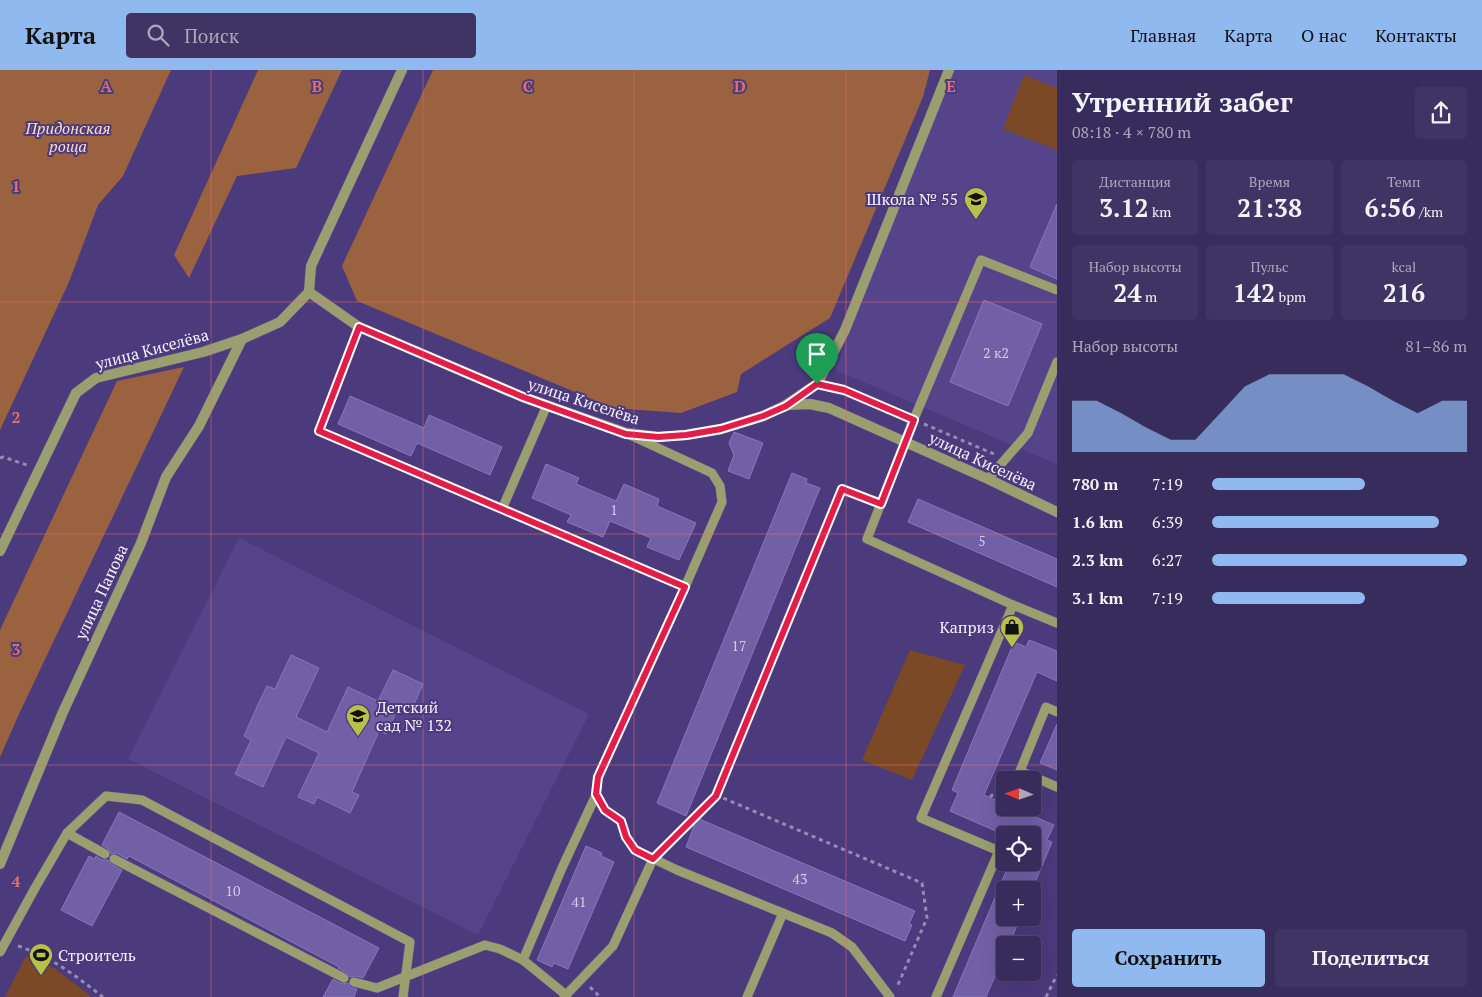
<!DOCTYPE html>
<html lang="ru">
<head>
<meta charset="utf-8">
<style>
  body { margin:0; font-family:"PT Serif",serif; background:#3f3463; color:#f1f3f6; height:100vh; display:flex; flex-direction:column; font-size:19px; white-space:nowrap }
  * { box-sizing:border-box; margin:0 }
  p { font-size:16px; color:#aba7bc }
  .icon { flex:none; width:28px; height:28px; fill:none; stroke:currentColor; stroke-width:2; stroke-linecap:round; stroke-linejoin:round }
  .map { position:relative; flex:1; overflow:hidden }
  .panel { display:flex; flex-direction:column; background:#382c5d; width:425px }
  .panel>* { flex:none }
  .needle { width:32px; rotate:272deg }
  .fabs { position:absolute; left:996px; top:701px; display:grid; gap:10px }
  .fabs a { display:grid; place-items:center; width:45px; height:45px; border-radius:5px; background:#382c5d; box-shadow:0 5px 20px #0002,0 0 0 1px #524872; font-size:25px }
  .pin { position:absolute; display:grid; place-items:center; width:42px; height:42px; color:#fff; margin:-51px -21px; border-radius:50% 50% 50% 0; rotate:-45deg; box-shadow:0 0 5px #0007 }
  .pin .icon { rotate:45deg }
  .round { display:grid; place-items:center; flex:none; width:52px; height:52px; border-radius:5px; background:#3f3463 }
  .overview { display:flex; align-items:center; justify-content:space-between; height:85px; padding:0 15px }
  h1 { font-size:28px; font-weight:600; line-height:38px }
  .figures { display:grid; grid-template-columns:repeat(3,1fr); gap:8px; height:85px; padding:5px 15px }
  .figures div { display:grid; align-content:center; border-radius:5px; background:#3f3463; text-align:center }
  .figures b { font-size:25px; font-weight:600 }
  .figures small { font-size:14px; font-weight:400 }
  .figures p { font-size:14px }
  .chart { height:140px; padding:10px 15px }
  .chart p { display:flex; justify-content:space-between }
  .chart svg { width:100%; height:90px; margin-top:5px; fill:#90b9f0; opacity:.7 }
  .primary-button { display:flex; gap:10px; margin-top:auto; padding:10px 15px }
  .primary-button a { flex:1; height:58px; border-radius:5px; background:#90b9f0; color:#111; font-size:20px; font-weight:600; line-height:58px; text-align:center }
  .primary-button a+a { background:#3f3463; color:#f1f3f6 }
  ul { padding:0 15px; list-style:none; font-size:16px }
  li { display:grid; grid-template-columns:80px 60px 1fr; align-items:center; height:38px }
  li i { height:12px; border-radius:6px; background:#90b9f0 }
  header { display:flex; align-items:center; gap:30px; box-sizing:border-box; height:70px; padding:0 25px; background:#90b9f0; color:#111 }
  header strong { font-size:24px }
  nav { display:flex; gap:28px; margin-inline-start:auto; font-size:18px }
  .search { width:350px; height:45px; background:#3f3463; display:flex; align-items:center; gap:12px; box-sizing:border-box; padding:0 18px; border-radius:5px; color:#aba7bc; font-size:19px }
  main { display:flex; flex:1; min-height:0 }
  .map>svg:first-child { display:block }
</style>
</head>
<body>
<header>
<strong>Карта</strong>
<div class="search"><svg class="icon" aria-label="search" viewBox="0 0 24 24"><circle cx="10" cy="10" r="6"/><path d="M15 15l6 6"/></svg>Поиск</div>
<nav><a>Главная</a><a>Карта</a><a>О нас</a><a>Контакты</a></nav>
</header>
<main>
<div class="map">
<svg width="1057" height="927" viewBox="0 0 1057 927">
  <rect width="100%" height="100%" fill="#4b3a7c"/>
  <!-- built -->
  <g fill="#56448b">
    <polygon points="954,0 1057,0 1057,394 835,300"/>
    <polygon points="239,468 589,644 478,865 128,689"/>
  </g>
  <!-- green -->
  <g fill="#7c4927">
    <polygon points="1024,5 1057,18 1057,80 1003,59"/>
    <polygon points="910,580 965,595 912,710 862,690"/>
    <polygon points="26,886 54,898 92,927 5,927"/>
  </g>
  <!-- forest -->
  <g fill="#9a623e">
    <polygon points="0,0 171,0 123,106 98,135 69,212 0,360"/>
    <polygon points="258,0 342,0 296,98 237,106 189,208 174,185"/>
    <polygon points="433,0 930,0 923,27 830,248 741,304 737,322 681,343 613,338 357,231 342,196"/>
    <polygon points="184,297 19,644 0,687 0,560 117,311"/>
  </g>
  <!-- building -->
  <g fill="#7160a6" stroke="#8777be">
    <polygon points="1057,134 1057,209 1030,197"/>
    <polygon points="984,230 1042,254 1008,336 950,312"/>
    <polygon points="350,326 424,358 429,345 502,377 490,405 417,373 411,386 338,354"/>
    <polygon points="734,362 763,373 749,409 728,401 734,385 729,373"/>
    <polygon points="546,394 579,408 576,414 616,431 624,414 659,429 657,436 696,453 679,490 647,477 651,468 610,451 603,467 567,452 571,445 532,428"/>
    <polygon points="792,403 807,409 806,413 820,418 686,746 657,733"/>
    <polygon points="918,429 1057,489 1057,517 908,452"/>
    <polygon points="1029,570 1057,581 1057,611 1037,602 984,725 1005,734 1005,738 1014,738 1054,755 1047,770 1052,772 1032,820 1005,820 1005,848 1020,848 1009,875 1005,875 1005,883 986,927 953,927 1010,792 1032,792 1032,765 1005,765 950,741 958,723 952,720 1014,572 1026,577"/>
    <polygon points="291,585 319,598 296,647 327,662 348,617 378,631 393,600 423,614 412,639 400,634 386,664 379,661 352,722 359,725 350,743 317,727 314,734 298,727 319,683 286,667 263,717 235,704 251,670 244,666 260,630 267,616 275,619"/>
    <polygon points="1057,654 1057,700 1040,693"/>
    <polygon points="119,742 379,878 363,908 355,906 350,907 347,903 338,898 339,897 129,786 127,789 116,783 111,784 108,779 102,775"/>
    <polygon points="697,748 915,841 909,854 912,855 905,871 686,777"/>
    <polygon points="586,776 602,783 601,786 614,792 568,899 554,893 552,897 537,890"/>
    <polygon points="89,786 95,789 96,786 102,790 108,790 111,794 122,800 92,856 61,840"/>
    <polygon points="333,909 342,914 348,913 350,917 357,919 354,927 323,927"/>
  </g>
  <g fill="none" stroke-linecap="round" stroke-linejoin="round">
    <!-- service casing -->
    <g stroke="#63548e" stroke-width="10">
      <g id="service">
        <polyline points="359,257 319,361 685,517"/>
        <polyline points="630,365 712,403 720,416 722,432 685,517 598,707 596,725 605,740 621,751 626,767 635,780 677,800 832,863 852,877 890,927"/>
        <polyline points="988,409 1028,363 1057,292"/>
        <polyline points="502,439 547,335"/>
        <polyline points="1013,535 1057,553"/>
        <polyline points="1057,642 1046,637 1020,701 1057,717"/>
        <polyline points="67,763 105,784"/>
        <polyline points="114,789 344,908"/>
        <polyline points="0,882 35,818 67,763 106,726 142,730 410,872 403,927"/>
        <polyline points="523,890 562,798 596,725"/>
        <polyline points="354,912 377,918 485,875 500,879 523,890 566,925"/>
        <polyline points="564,927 613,876 653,789"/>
        <polyline points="747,927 783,843"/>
        <polyline points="936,927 999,781 921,748 1013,535 867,469 914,349 981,190 1057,220"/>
      </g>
    </g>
    <!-- minor casing -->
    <g stroke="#63548e" stroke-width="11">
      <g id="minor">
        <polyline points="309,222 359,257 523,327 626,363 658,367 686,365 721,359 763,346 786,335 810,334 829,338 988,409 1057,442"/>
        <polyline points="786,335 817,314 845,260 949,0"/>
        <polyline points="0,481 76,323 96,308 203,282 242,269 280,252 309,222 311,196 402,0"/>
        <polyline points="0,794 63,642 141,473 166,407 199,356 242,269"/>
      </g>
    </g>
    <!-- path -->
    <g stroke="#958bb4" stroke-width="3" stroke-dasharray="4 4" stroke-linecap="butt">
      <polyline points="829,316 844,320 902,344"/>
      <polyline points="924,354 994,384"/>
      <polyline points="0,388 3,387 27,395"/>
      <polyline points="716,725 922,813 927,848 897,917"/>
      <polyline points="990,727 1005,714"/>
      <polyline points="662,780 716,725 842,419 871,430"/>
      <path d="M18,876C50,886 76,906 103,927"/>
      <polyline points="590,917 600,927"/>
      <polyline points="1046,927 1057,905"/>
    </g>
    <!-- service -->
    <use href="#service" stroke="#9a9f6f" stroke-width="9"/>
    <!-- minor -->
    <use href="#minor" stroke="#9a9f6f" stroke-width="10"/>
  </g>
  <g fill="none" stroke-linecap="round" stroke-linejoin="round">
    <!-- route casing -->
    <g stroke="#fff" stroke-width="10">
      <polygon id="route" points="359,257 523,327 626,364 658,367 686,365 721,359 763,346 786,336 817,314 844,320 914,350 881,434 842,419 716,726 653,789 635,780 626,767 621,751 605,740 596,724 598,707 685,517 319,361"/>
    </g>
    <!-- route -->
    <use href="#route" stroke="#e11d48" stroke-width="6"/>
  </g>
  <!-- grid -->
  <path fill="none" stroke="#e06f72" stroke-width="1" stroke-opacity="0.55" d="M211,0V927M423,0V927M634,0V927M846,0V927M0,232H1057M0,464H1057M0,695H1057"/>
  <!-- icons -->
  <defs>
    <g id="school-pin" transform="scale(1.25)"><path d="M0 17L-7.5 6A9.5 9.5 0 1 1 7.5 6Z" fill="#b8c147" stroke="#4b3a7c"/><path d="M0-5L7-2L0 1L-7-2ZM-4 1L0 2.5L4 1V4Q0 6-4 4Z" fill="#111"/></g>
    <g id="shop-pin" transform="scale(1.25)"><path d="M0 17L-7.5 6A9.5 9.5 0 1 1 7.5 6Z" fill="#b8c147" stroke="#4b3a7c"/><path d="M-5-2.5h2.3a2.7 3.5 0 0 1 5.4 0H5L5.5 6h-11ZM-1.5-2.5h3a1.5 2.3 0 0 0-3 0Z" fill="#111"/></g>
    <g id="stadium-pin" transform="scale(1.25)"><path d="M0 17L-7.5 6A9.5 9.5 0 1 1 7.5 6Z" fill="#b8c147" stroke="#4b3a7c"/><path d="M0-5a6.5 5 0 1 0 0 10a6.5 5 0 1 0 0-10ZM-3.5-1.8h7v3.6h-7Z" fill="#111"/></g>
  </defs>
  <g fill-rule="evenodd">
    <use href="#school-pin" x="976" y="129"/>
    <use href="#shop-pin" x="1012" y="557"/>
    <use href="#school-pin" x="358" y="646"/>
    <use href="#stadium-pin" x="41" y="885"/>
  </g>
  <g text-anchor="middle" stroke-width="4" stroke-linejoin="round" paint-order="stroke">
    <!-- number labels -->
    <g font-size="14" fill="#d3cee6">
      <text x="996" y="288">2 к2</text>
      <text x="614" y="445">1</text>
      <text x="982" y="476">5</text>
      <text x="739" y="581">17</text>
      <text x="800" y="814">43</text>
      <text x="233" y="826">10</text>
      <text x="579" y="837">41</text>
    </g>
    <!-- park labels -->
    <g font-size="16" font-style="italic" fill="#fddbc6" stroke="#4b3a7c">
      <text x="68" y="64">Придонская<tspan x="68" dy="18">роща</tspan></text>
    </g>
    <!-- poi labels -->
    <g font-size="16" fill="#f4f2fb" stroke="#4b3a7c" text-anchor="end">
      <text x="958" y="135">Школа № 55</text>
      <text x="994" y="563">Каприз</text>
      <text x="376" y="643" text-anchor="start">Детский<tspan x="376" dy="18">сад № 132</tspan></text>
      <text x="58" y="891" text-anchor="start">Строитель</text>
    </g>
    <!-- street labels -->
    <g font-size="16" fill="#f4f2fb" stroke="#4b3a7c">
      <text transform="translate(152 279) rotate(-15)" y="6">улица Киселёва</text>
      <text transform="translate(584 331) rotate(18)" y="6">улица Киселёва</text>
      <text transform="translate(983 391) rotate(25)" y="6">улица Киселёва</text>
      <text transform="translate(101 522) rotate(-65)" y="6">улица Папова</text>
    </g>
  </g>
  <g font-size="16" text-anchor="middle" font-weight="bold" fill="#e06f72" stroke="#4b3a7c" stroke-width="4" stroke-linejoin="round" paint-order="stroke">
    <text x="106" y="22">A</text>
    <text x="317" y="22">B</text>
    <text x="528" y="22">C</text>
    <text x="740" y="22">D</text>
    <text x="951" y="22">E</text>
    <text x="16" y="122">1</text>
    <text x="16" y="353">2</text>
    <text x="16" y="585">3</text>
    <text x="16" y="817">4</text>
  </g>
</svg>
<div class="fabs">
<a><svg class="needle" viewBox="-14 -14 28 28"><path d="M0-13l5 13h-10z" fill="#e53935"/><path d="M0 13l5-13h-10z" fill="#aba7bc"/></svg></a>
<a><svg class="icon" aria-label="locate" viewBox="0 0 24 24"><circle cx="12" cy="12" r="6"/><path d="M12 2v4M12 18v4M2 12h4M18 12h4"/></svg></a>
<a>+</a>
<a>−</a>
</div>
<div class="pin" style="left:817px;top:314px;background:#1e9e55"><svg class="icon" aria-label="arrive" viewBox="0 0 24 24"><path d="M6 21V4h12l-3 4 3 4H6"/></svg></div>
</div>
<section class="panel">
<div class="overview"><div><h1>Утренний забег</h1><p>08:18 · 4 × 780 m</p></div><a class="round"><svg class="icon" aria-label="share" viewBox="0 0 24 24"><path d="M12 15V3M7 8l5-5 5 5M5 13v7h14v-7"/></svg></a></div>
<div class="figures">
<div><p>Дистанция</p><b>3.12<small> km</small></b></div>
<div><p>Время</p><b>21:38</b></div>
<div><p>Темп</p><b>6:56<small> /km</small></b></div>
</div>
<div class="figures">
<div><p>Набор высоты</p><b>24<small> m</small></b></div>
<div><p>Пульс</p><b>142<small> bpm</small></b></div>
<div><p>kcal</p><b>216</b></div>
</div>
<div class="chart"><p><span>Набор высоты</span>81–86 m</p>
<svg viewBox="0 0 160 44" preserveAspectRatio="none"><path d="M0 44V19L10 19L20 25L30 32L40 38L50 38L60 25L70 12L80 6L90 6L100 6L110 6L120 12L130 19L140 25L150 19L160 19V44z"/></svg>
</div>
<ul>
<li><b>780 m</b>7:19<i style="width:60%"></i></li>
<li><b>1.6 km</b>6:39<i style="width:89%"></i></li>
<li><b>2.3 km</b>6:27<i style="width:100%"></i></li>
<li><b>3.1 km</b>7:19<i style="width:60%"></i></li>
</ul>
<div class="primary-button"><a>Сохранить</a><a>Поделиться</a></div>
</section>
</main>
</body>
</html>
